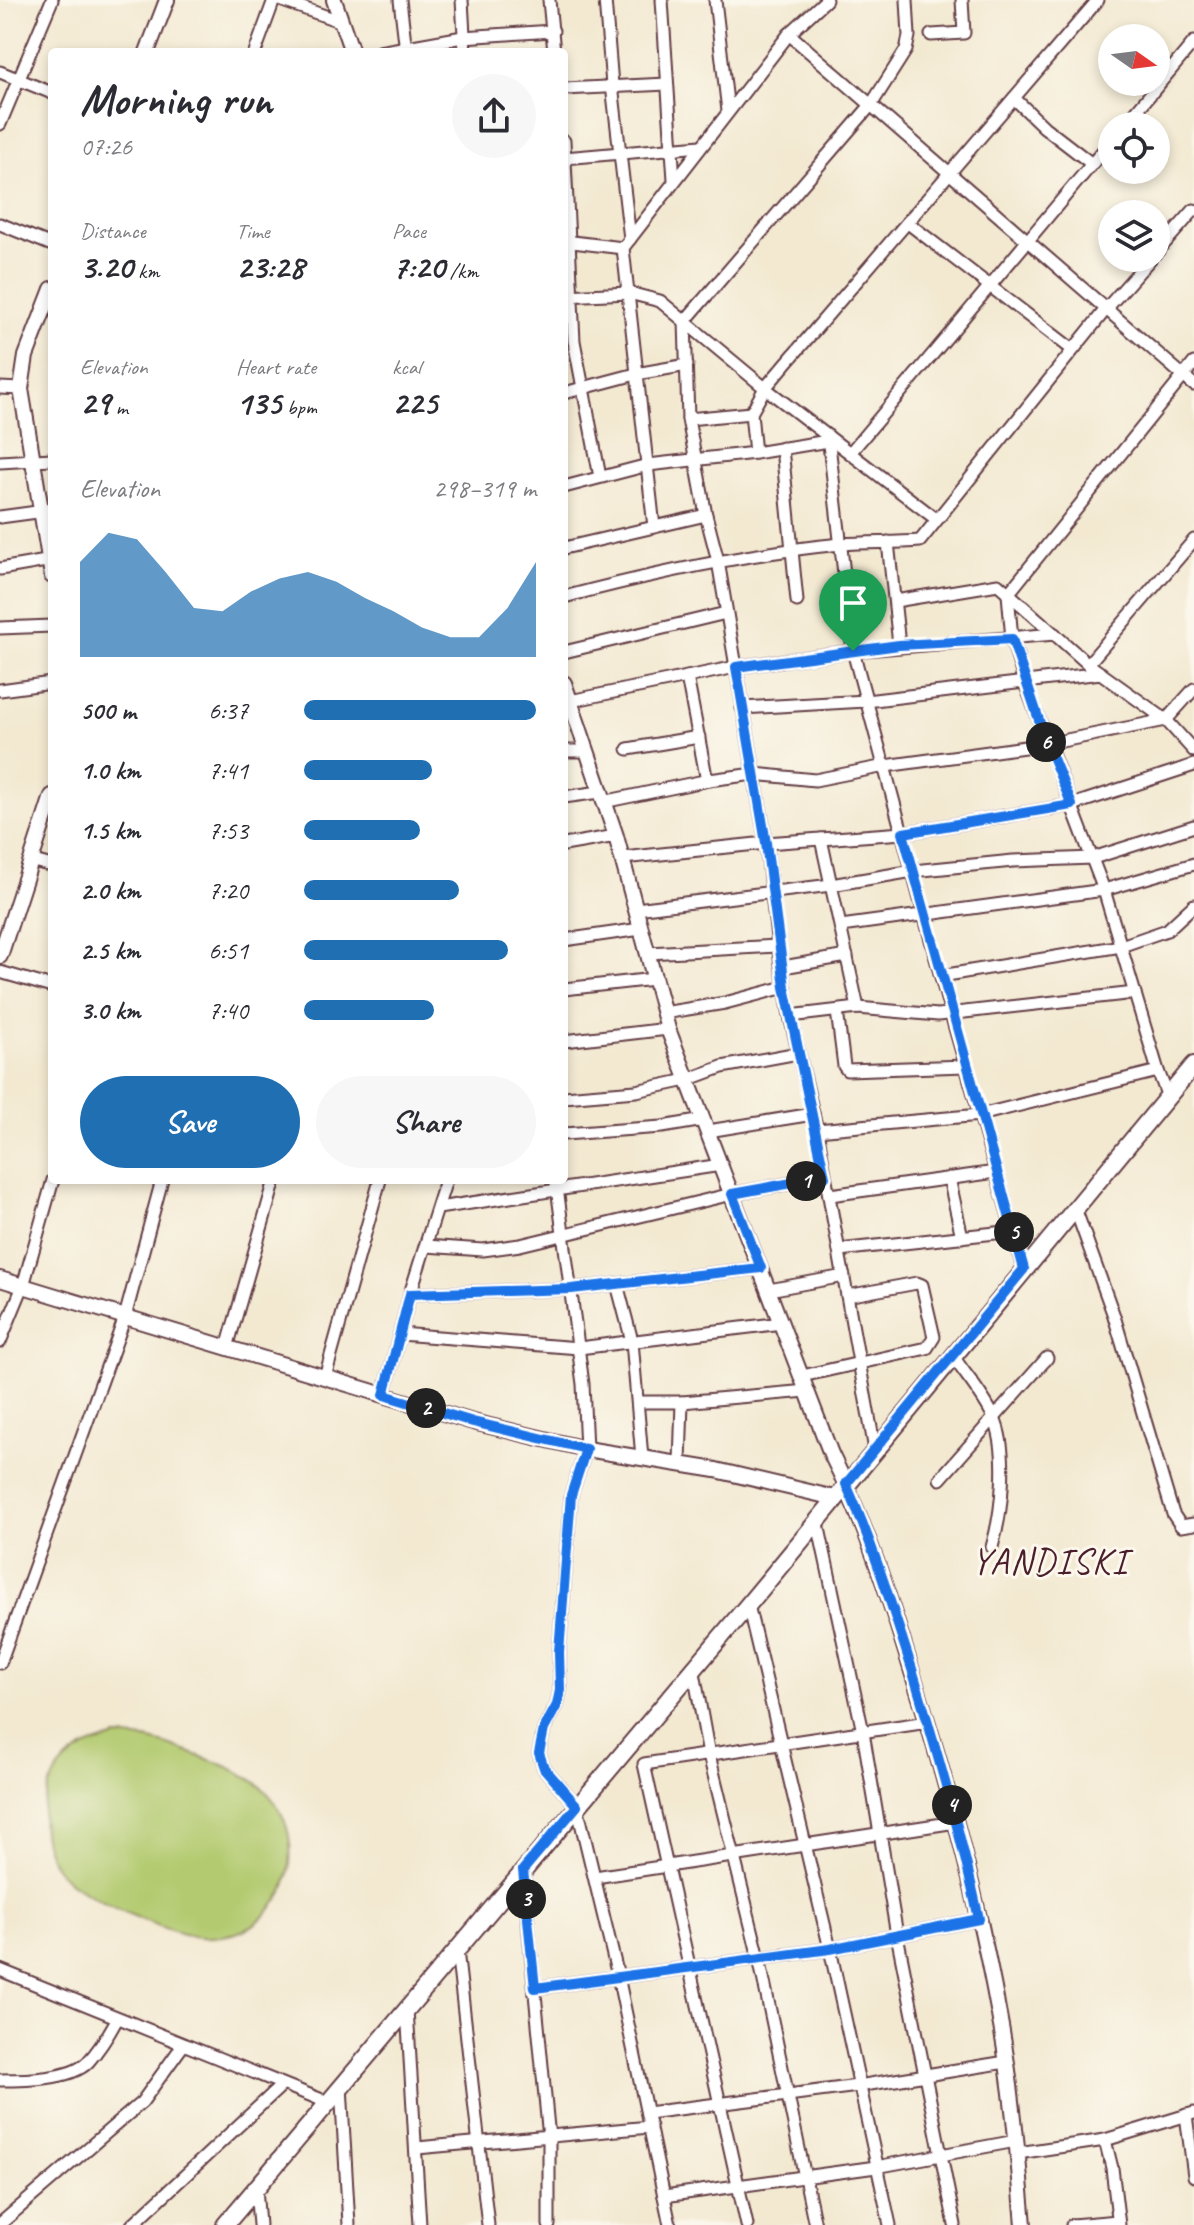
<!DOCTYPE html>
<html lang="en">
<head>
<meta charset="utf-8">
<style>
  body { margin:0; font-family:Caveat,sans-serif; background:#f7f7f7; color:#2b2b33; height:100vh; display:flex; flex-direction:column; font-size:30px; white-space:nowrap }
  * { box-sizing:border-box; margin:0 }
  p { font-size:26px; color:#7c7c81 }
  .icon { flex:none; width:44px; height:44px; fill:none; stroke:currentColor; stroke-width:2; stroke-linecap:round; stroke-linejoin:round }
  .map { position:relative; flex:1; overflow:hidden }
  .panel { position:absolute; left:48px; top:48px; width:520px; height:1136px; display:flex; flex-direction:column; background:#fff; border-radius:8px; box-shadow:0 4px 12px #0003 }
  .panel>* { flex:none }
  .needle { width:52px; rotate:104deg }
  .tools { position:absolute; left:1098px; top:24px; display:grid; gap:16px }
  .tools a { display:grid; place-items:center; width:72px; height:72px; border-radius:50%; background:#fff; box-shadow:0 4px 12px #0003; font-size:40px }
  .pin { position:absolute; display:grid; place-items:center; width:68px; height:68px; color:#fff; margin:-82px -34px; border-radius:50% 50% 50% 0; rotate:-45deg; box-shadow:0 0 8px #0007 }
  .pin .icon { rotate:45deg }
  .km { position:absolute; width:40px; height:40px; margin:-20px; border-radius:50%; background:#222; color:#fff; font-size:22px; line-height:40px; text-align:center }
  .round { display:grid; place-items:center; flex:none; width:84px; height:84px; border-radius:42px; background:#f7f7f7 }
  .overview { display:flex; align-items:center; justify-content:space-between; height:136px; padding:0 32px }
  h1 { font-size:44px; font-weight:600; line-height:60px }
  .figures { display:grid; grid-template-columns:repeat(3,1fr); gap:12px; height:136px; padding:8px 32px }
  .figures div { display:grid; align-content:center }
  .figures b { font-size:34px; font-weight:600 }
  .figures small { font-size:22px; font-weight:400 }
  .figures p { font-size:22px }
  .chart { height:224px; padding:16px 32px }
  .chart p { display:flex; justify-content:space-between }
  .chart svg { width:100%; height:144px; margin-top:8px; fill:#1f6fb2; opacity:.7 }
  .action { display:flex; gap:16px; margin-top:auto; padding:16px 32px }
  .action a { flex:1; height:92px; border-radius:48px; background:#1f6fb2; color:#fff; font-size:32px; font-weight:600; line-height:92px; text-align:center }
  .action a+a { background:#f7f7f7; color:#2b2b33 }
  ul { padding:0 32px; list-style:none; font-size:26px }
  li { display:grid; grid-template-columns:128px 96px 1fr; align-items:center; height:60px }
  li i { height:20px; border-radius:10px; background:#1f6fb2 }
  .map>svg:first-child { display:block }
</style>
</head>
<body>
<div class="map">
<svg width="1194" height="2225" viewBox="0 0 1194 2225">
  <rect width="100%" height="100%" fill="#fbf7ec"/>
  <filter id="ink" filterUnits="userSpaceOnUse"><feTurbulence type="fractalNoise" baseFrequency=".0125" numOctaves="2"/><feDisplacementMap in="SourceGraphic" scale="16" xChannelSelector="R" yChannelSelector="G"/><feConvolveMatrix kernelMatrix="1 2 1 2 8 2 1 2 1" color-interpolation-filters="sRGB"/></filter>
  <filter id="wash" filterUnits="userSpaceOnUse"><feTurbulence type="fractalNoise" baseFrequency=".006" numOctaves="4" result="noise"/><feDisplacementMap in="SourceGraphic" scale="32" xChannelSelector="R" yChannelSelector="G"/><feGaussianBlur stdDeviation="1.8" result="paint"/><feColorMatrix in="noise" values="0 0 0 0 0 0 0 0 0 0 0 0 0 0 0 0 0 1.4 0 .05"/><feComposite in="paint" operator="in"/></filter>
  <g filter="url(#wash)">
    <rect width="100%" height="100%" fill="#f3e9d1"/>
    <!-- pitch -->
    <path fill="#b3ca6f" stroke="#7e744d" stroke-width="2" d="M117,1737C150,1737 163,1743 193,1754C238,1769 279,1785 289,1836C292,1853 291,1867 286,1883C278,1905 258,1927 236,1933C224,1936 211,1938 199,1937C170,1934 88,1899 66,1879C29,1844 36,1773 83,1749C93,1743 106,1741 117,1737Z"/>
  </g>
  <g filter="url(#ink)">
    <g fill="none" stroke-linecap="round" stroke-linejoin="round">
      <!-- minor casing -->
      <g stroke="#633d44" stroke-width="15">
        <g id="minor">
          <polyline points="280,0 342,22"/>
          <polyline points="400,0 406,51"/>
          <polyline points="462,0 465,52"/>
          <polyline points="549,0 554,52"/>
          <polyline points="605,0 612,85 630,239"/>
          <polyline points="662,0 674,180"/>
          <polyline points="715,0 728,111"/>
          <polyline points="789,34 1194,385"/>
          <polyline points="931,35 964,33 962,0"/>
          <polyline points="255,52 274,0"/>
          <polyline points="379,52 463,37 553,31"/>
          <polyline points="0,72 52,93"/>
          <polyline points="564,89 667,84"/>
          <polyline points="1014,98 1044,127 1092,164"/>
          <polyline points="0,124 52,0"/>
          <polyline points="1124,126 1194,42"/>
          <polyline points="564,141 574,341 600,477"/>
          <polyline points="564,158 701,146"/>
          <polyline points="908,223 1073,350"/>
          <polyline points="0,224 52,245"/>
          <polyline points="564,241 623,248"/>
          <polyline points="1156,253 1194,210"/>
          <polyline points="564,296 629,293 660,301 765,388 936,519"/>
          <polyline points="0,388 21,389"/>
          <polyline points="564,393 636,374 687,365"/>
          <polyline points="688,419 751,413"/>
          <polyline points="828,436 853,651 951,1014 1024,1269"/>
          <polyline points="782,448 797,601"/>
          <polyline points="755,453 828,441"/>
          <polyline points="850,453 1112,140"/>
          <polyline points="0,462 52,459"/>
          <polyline points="564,487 648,465 755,453 751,413 765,388 1098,0"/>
          <polyline points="0,517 52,510"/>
          <polyline points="654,527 623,248 789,34 826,0"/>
          <polyline points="888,542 899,645"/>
          <polyline points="564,548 706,515"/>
          <polyline points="0,569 52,560"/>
          <path d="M564,597C655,573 747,553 841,544C867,542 894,543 920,541L1106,309L1151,258"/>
          <polyline points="895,601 998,584 1088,664 1166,720 1194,751"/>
          <polyline points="0,628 52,626"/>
          <polyline points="564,652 726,613"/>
          <polyline points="1088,664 1194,540"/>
          <polyline points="687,677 706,776 709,780"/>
          <polyline points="0,690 52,683"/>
          <polyline points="565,702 736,667 853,651 1055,634"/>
          <polyline points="742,708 866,701 1101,673"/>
          <polyline points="628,749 699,737"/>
          <polyline points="564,751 587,751"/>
          <polyline points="564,797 600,792"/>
          <polyline points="603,802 709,780 754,774 815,780 885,766 1047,744 1166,720 1194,689"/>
          <polyline points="821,839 858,1008"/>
          <polyline points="564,845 616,836"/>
          <polyline points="623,858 766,843 903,833 1072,805 1194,765"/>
          <polyline points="30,860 52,866"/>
          <polyline points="636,909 831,885 913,871 1013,861 1093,858 1194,826"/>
          <polyline points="841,926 1104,890 1194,864"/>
          <polyline points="564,940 641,929"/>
          <polyline points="648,953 778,946"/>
          <polyline points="783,967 847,956"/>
          <polyline points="0,972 52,987"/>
          <polyline points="941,976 1121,946 1167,930 1194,905"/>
          <polyline points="564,989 654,979"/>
          <polyline points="837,1011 844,1066 847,1070 966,1066"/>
          <polyline points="663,1013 725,1003 785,987"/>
          <polyline points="790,1016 858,1008 938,1015 1135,993"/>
          <polyline points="564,1041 668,1029"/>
          <polyline points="564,1097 636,1091 687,1080 722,1067 798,1053"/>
          <polyline points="1168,1097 1158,1071 1104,890 1025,683 1012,639 1008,594 1194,363"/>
          <polyline points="817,1130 980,1115 1158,1071"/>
          <polyline points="708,1131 813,1114"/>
          <polyline points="564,1134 662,1127 704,1120"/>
          <polyline points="949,1178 962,1237"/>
          <polyline points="556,1180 583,1384 586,1449 571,1495 559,1652 560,1690 557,1705 544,1729 539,1753 544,1768 577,1806 618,1976 670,2225"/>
          <polyline points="830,1195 996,1172"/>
          <polyline points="438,1208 721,1165"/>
          <polyline points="1075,1208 1114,1316 1173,1514 1181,1526 1194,1524"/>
          <polyline points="426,1246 483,1250 520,1245 732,1194 825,1177"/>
          <polyline points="839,1250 1014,1231"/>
          <polyline points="617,1284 632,1341 642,1458"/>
          <polyline points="769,1290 844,1276"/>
          <polyline points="410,1294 571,1289 761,1268"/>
          <polyline points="400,1334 579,1348 782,1323"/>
          <polyline points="0,1342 23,1286 53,1180"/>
          <polyline points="227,1348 275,1180"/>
          <path d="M953,1356C966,1376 984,1396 994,1418C1009,1452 1002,1513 992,1547"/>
          <polyline points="802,1376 927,1348 934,1337 922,1285 917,1283 847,1296"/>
          <polyline points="325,1377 380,1180"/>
          <polyline points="384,1395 410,1294 446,1180"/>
          <polyline points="638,1402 682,1402 807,1391"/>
          <polyline points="875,1450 817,1130 790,1016 778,946 766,843 718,561 706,515 688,419 685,321 871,105 906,50 909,36 907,0"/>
          <polyline points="680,1463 682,1402"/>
          <polyline points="940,1479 1047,1358"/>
          <polyline points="817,1519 863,1732 897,1935 955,2225"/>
          <polyline points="748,1605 830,1949 890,2225"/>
          <polyline points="0,1663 125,1317 162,1180"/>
          <polyline points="693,1667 709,1755 759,1958 815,2225"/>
          <polyline points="523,1870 549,2138 549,2225"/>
          <polyline points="595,1877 956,1822"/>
          <polyline points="457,1950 488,2225"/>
          <polyline points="0,1970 327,2102"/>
          <polyline points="535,1988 830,1949 979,1919"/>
          <polyline points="407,2009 420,2225"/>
          <path d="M0,2080C23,2080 71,2080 88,2062C98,2051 110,2032 117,2019"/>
          <polyline points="341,2086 349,2225"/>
          <polyline points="647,2113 858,2086 1006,2062"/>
          <polyline points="1186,2115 1194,2176"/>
          <polyline points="1105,2140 1112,2168 1119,2225"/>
          <polyline points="417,2148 650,2127"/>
          <polyline points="1018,2153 1105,2140 1194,2113"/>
          <polyline points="256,2188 259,2225"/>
          <polyline points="664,2196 876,2167 1016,2141"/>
          <polyline points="0,2224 142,2102 183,2045"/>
          <polyline points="132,2225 282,2085"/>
          <polyline points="747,2225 644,1764 928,1722"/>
          <polyline points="1072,2225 1118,2221"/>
        </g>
      </g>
      <!-- tertiary casing -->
      <g stroke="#633d44" stroke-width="18">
        <g id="tertiary">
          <polyline points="334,0 352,52"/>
          <polyline points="147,52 167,0"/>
          <polyline points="52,289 26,356 21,389 52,576"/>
          <path d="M564,683L616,836L668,1029L831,1454C866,1524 890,1599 913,1675C948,1786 978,1900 999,2015C1012,2084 1018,2155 1024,2225"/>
          <polyline points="0,956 52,796"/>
          <polyline points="0,1279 473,1422 586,1449 716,1470 835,1498"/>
        </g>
      </g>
      <!-- primary casing -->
      <g stroke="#633d44" stroke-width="20">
        <polyline id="primary" points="225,2225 748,1605 1194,1065"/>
      </g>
      <!-- minor -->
      <use href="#minor" stroke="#fff" stroke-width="11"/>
      <!-- tertiary -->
      <use href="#tertiary" stroke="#fff" stroke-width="14"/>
      <!-- primary -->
      <use href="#primary" stroke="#fff" stroke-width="16"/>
    </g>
  </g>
  <g fill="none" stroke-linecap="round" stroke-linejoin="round" filter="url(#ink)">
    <!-- route casing -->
    <g stroke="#fff" stroke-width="16">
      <path id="route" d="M1012,639L1047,744L1072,805L903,833L1024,1269L846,1484C873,1544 892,1607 912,1669C937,1752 961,1834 979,1919L830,1949L535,1988L523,1870L577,1806L544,1768L539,1753L544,1729L557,1705L560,1690L559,1652L571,1495L586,1449L473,1422L384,1395L410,1294L571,1289L761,1268L732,1194L825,1177L785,987L766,843L736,667L899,645Z"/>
    </g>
    <!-- route -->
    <use href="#route" stroke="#1a73e8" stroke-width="10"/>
  </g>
  <g text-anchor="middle" stroke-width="6" stroke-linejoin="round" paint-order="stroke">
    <!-- quarter labels -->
    <g font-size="36" letter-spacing="2" fill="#4a1f2b" stroke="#fbf7ec">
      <text x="1050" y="1573">YANDISKI</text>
    </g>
  </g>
</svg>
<div class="tools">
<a><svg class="needle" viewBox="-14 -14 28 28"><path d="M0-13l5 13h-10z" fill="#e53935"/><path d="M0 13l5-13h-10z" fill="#7c7c81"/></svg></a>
<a><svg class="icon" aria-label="locate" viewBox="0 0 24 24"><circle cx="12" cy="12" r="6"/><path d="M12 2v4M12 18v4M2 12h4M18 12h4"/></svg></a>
<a><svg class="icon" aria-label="layers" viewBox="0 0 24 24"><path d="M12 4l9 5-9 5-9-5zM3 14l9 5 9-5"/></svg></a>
</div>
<div class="pin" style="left:853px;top:651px;background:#1e9e55"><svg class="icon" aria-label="arrive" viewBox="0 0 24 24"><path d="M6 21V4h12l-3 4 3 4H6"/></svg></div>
<b class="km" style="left:806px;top:1181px">1</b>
<b class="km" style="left:426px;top:1408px">2</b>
<b class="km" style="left:526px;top:1899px">3</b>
<b class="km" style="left:952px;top:1805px">4</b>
<b class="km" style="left:1014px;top:1232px">5</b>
<b class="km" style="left:1046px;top:742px">6</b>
<section class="panel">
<div class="overview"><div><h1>Morning run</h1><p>07:26</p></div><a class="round"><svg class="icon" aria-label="share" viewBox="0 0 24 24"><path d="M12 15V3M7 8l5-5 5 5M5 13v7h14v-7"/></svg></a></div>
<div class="figures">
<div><p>Distance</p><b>3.20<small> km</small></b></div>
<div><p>Time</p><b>23:28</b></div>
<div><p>Pace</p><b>7:20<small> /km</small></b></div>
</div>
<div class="figures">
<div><p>Elevation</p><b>29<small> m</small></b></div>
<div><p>Heart rate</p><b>135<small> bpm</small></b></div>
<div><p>kcal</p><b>225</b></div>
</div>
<div class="chart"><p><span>Elevation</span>298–319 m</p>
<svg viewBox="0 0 160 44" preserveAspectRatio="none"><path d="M0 44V15L10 6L20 8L30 18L40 29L50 30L60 24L70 20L80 18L90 21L100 26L110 30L120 35L130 38L140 38L150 29L160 15V44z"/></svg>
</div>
<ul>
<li><b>500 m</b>6:37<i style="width:100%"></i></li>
<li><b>1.0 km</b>7:41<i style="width:55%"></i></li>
<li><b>1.5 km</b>7:53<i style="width:50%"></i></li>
<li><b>2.0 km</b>7:20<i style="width:67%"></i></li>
<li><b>2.5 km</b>6:51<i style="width:88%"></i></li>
<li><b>3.0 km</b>7:40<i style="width:56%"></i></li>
</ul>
<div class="action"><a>Save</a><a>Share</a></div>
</section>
</div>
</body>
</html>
